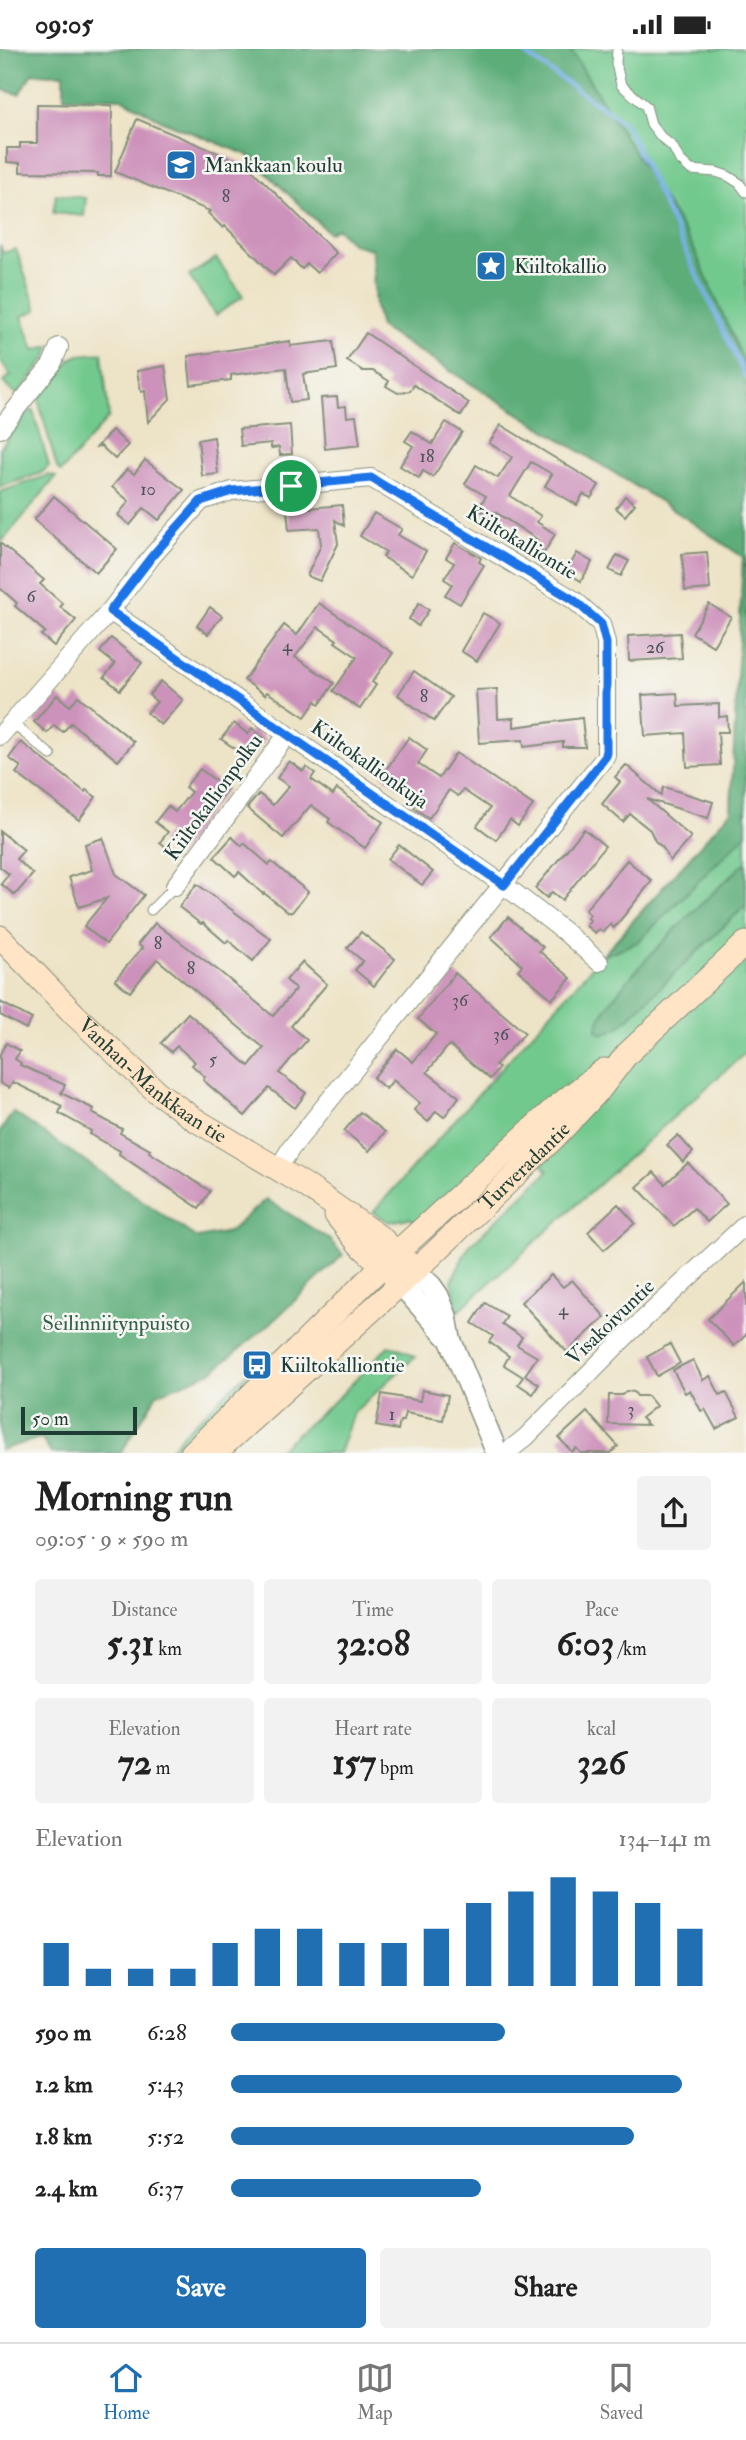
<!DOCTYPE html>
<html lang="en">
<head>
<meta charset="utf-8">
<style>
  body { margin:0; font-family:"IM FELL Double Pica",serif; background:#f2f2f2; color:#222; height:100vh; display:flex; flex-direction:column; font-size:26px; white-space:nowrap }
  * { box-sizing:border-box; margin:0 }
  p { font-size:23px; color:#767676 }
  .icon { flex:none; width:38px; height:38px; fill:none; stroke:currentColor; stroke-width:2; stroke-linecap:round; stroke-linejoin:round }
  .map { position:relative; height:1404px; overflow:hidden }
  .side { display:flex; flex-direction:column; background:#fff; flex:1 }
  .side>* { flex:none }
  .scale { position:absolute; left:21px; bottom:18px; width:116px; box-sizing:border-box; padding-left:7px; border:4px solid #1f3d34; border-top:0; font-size:19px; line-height:24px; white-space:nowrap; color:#1f3d34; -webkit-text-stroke:5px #f6f6f2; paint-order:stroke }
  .pin { position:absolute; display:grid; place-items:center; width:60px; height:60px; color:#fff; margin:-30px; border:4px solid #fff; border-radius:50%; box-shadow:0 2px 7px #0007 }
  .round { display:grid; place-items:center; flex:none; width:74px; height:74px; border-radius:7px; background:#f2f2f2 }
  .headline { display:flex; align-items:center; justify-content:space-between; height:119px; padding:0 35px }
  h1 { font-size:38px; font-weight:800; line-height:52px }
  .figures { display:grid; grid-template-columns:repeat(3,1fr); gap:10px; height:119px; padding:7px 35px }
  .figures div { display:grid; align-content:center; border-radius:7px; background:#f2f2f2; text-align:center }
  .figures b { font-size:35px; font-weight:800 }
  .figures small { font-size:19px; font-weight:400 }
  .figures p { font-size:19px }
  .chart { height:196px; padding:14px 35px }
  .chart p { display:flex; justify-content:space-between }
  .chart svg { width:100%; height:126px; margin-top:7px; stroke:#1f6fb2; stroke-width:6 }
  .action { display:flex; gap:14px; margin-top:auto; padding:14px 35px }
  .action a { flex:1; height:80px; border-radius:7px; background:#1f6fb2; color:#fff; font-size:28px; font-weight:800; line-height:80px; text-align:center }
  .action a+a { background:#f2f2f2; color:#222 }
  ul { padding:0 35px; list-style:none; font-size:23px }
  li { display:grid; grid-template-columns:112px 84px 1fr; align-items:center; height:52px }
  li i { height:18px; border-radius:9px; background:#1f6fb2 }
  .status { display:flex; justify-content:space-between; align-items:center; height:49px; padding:0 35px; background:#fff; direction:ltr }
  .status svg { height:19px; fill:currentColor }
  .tabs { display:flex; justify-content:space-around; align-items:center; height:98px; border-top:2px solid #e0e0e0; background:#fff; font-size:19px; color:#767676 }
  .tabs a { display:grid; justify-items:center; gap:4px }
  .tabs .active { color:#1f6fb2 }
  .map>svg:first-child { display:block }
</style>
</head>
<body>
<div class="status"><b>09:05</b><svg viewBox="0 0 49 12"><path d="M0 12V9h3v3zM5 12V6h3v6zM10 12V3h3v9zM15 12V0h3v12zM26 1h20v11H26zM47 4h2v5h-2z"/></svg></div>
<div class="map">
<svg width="746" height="1404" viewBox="0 0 746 1404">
  <rect width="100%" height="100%" fill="#f6f6f2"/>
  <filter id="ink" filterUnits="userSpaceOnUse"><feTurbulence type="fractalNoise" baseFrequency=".0143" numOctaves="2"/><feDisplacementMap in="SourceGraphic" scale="14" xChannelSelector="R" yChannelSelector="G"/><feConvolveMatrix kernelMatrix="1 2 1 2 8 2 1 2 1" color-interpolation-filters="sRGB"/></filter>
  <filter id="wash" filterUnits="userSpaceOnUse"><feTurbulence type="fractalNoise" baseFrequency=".00686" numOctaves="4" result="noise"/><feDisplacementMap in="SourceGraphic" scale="28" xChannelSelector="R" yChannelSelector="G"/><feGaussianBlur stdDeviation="1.57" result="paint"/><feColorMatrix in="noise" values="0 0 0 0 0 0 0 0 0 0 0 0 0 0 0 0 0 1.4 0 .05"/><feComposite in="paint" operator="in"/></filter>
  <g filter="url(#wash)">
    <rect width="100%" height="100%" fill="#ede3c6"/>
    <!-- green -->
    <g fill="#72c98e" stroke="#488361" stroke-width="2">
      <polygon points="0,0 746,0 746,883 614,1007 419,1177 410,1169 389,1173 373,1163 731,762 743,508 674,461 380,278 375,257 372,200 353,195 336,179 329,184 248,106 163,72 122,49 64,48 64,25 32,24 19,45 0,40"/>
      <polygon points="56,145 86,149 84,167 53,164"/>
      <polygon points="0,196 3,204 16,200 37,261 22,267 34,301 50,297 47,308 18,345 11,342 3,333 11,326 0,312"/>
      <polygon points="216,209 243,247 216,266 189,227"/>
      <polygon points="102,304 109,368 61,423 57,419 40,358 39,349 71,310 79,306"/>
      <polygon points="33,361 49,417 41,424 0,438 0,399 28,363"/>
      <polygon points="49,426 56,428 0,495 0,443"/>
      <polygon points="746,903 746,1003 457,1263 452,1231 468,1198 548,1122 542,1115 612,1033"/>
      <polygon points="388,1297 402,1300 415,1308 353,1364 339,1404 275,1404 340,1347"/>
      <polygon points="249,1322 253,1325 239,1348 185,1404 168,1404 182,1386"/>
    </g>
    <!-- forest -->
    <g fill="#5dad79" stroke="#3e7556" stroke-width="2">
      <polygon points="0,0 570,0 692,196 746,318 746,785 638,893 602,907 731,762 743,508 674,461 380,278 375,257 372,200 353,195 336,179 329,184 248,106 163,72 122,49 64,48 64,25 32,24 19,45 0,40"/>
      <path d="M746,813V856L618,979L603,985L597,982C595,951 719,838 746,813Z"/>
      <polygon points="13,1063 197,1189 229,1183 266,1150 329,1190 343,1206 272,1273 212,1323 157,1345 121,1404 51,1404 41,1389 0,1401 0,1083"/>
    </g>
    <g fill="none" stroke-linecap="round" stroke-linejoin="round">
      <!-- stream -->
      <polyline stroke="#7ab1e9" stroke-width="4.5" points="518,0 625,74 746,329"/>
    </g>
    <g id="blocks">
      <!-- building -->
      <g fill="#cd92bb">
        <polygon points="37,55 112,56 111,127 98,127 98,124 20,123 20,114 7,113 7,99 20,99 20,94 37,94"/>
        <polygon points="137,70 247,116 336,204 317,224 307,215 302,220 291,209 274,226 225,177 223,179 208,164 210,162 115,123"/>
        <polygon points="366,284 469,354 461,367 414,336 410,342 398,344 386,337 389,332 373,322 363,322 347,312"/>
        <polygon points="290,292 290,297 333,292 337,320 303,325 307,351 290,353 286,319 231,326 231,331 191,336 188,307"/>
        <polygon points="165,317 170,350 148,373 145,342 141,343 137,322"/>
        <polygon points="337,348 338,358 346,357 347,368 356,367 360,396 325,400 321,349"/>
        <polygon points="446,373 462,383 433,428 423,422 419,429 400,417 413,397 405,392 412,382 432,395"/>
        <polygon points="290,376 292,405 280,406 279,398 271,399 271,394 241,397 239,380"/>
        <polygon points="501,376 599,436 591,449 583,445 577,456 545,437 552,425 531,413 510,447 541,467 537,473 555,485 544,504 534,497 538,491 495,463 492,468 478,460 486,447 465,435 476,416 498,429 512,408 489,394"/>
        <polygon points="112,381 128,396 115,410 101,397 97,398"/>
        <polygon points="214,388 218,425 202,427 198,391"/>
        <polygon points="145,411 184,441 159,471 144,459 130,476 118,466 129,452 112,438 127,420 134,425"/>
        <polygon points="54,447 117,500 96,524 34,471"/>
        <polygon points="625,447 635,455 625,467 616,459"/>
        <polygon points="342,456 344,477 335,471 338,495 320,532 307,527 321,496 319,479 289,481 287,461"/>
        <polygon points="374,464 402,480 398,486 426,502 412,526 383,508 386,503 360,487"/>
        <polygon points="0,494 44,531 40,535 63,555 60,558 76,571 54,597 41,586 45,583 15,557 17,554 0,539"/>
        <polygon points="455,494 481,509 479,513 484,516 460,555 445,546 452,535 444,530 454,514 446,509"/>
        <polygon points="707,503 710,540 685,542 682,505"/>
        <polygon points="577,504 592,513 581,532 566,523"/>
        <polygon points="617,506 629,512 621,527 609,521"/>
        <polygon points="319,554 393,604 372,633 376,636 360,660 333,642 357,608 335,593 337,591 318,578 295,608 334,634 320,655 316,652 305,668 267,643 265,646 244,631 284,576 297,586"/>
        <polygon points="419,554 429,561 418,577 409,570"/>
        <polygon points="709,555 731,568 713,597 692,584"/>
        <polygon points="210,558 222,567 208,585 197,577"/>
        <polygon points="483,564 500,574 477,612 461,602"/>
        <polygon points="680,584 682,609 629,612 628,587"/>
        <polygon points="111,589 142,614 120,641 104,628 115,615 100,603"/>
        <polygon points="414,622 451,648 434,672 398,646"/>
        <polygon points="161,632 183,651 161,676 147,664 157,653 149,646"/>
        <polygon points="497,640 498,670 514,669 514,678 582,669 585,698 563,698 563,693 524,698 523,691 479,694 476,641"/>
        <polygon points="677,644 678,657 719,655 719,668 727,667 728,683 718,683 720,716 687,718 685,684 645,687 642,646"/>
        <polygon points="57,646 70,657 78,647 134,693 118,712 71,674 63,683 54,676 47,684 34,673"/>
        <polygon points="234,674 248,685 252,679 265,690 250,710 221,690"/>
        <polygon points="409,688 427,701 418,715 439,729 456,704 533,756 518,777 510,771 496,791 477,777 490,759 463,741 458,747 449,741 429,769 414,759 419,752 382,726"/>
        <polygon points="21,693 85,743 86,741 96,748 79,771 16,724 21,718 9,709"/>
        <polygon points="289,712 303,722 306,718 315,724 311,730 333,746 337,740 383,773 365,799 328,773 330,770 311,756 283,789 247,759 259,745 273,756 289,737 277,729"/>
        <polygon points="626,716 661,746 664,738 713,753 708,769 647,750 691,788 670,812 663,799 655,792 650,781 630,765 623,773 602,755 620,733 615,728"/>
        <polygon points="200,720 227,740 196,779 198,781 177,807 160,793 168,783 155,773 168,757 175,763 191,743 185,738"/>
        <polygon points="584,780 605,797 562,851 552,843 547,849 535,839"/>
        <polygon points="0,782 24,801 16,810 33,825 15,846 1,835 9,825 0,818"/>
        <polygon points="232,788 242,797 244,794 269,816 272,813 308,843 292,863 288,863 264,844 263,845 239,823 235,827 214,808"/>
        <polygon points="103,789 116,825 144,846 106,895 84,877 107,849 79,858 69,828 92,821 85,795"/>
        <polygon points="399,796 433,823 422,836 388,810"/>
        <polygon points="627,811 652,832 614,879 610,875 603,883 599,880 595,884 586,877 590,871 587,869 590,866 585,861"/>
        <polygon points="197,835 271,890 253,912 228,891 226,894 203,874 201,875 179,858"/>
        <polygon points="508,868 543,898 539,902 571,929 552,950 518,921 522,916 491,888"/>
        <polygon points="155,874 219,922 273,967 296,940 286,931 302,913 327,935 291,977 307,991 279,1024 306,1044 295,1059 269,1039 245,1067 203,1031 205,1028 192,1016 195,1013 177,997 171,1003 161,994 188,964 249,1017 264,999 157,910 130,943 115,931 142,899 138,895"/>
        <polygon points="361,883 395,910 374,937 355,921 363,912 347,899"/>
        <polygon points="455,924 525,984 495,1016 499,1019 490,1030 449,996 427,1023 459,1048 444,1068 436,1062 428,1073 414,1061 420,1054 393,1031 386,1040 373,1029 397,1000 413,1013 436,985 418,970"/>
        <polygon points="0,953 32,970 26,980 0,966"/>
        <polygon points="6,994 20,1002 15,1010 21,1014 20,1016 65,1036 61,1044 94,1060 92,1064 122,1080 120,1084 150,1101 149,1103 210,1142 199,1159 119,1105 120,1102 90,1085 91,1082 59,1064 62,1057 13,1033 9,1039 0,1034 0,1005"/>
        <polygon points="360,1063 385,1083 369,1102 344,1082"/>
        <polygon points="678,1086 693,1103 683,1113 667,1096"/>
        <polygon points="688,1114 727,1155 707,1173 694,1159 674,1177 637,1138 654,1123 665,1135"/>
        <polygon points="618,1155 635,1174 604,1201 588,1183"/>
        <polygon points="551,1226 563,1238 572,1231 605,1268 567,1303 521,1253"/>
        <polygon points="746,1233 746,1286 734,1297 708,1270"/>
        <polygon points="485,1254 507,1267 502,1275 522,1288 517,1296 537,1308 525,1326 539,1335 533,1345 518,1335 523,1328 504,1316 509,1307 489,1293 493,1287 472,1274"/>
        <polygon points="670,1295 680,1314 657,1327 647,1308"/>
        <polygon points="693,1311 703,1331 710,1327 720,1346 726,1343 739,1368 716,1380 705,1360 701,1362 690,1341 685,1344 673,1321"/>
        <polygon points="422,1341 448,1346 443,1371 405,1364 403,1372 400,1372 398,1381 376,1377 382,1345 420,1352"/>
        <polygon points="626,1342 634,1343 637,1347 648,1347 656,1357 641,1369 648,1376 608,1375 609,1346 622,1346"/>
        <polygon points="587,1363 618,1397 611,1404 581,1404 576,1399 572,1403 559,1389"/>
      </g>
    </g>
  </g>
  <g filter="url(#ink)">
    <use href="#blocks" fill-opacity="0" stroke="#86907d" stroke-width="2"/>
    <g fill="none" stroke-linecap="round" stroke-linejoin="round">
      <!-- service casing -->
      <g stroke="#86907d" stroke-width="11">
        <g id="service">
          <polyline points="617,0 616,14 621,36 646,57 651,75 661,88 673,98 679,110 691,121 716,123 728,127 739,134 746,143"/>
          <polyline points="12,674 51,706"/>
          <polyline points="151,861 175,837"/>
        </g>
      </g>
      <!-- minor casing -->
      <g stroke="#86907d" stroke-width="20">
        <g id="minor">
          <polyline points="0,380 52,315 59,298"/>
          <polyline points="110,562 504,836 565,883 599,913"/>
          <polyline points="0,687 110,562 153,506 201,452 232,442 371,429 574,551 601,575 606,594 606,707 291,1099 278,1120"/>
          <polyline points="175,837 287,686"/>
          <polyline points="506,1404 526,1388 629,1284 746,1175"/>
        </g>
      </g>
      <!-- tertiary casing -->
      <g stroke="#86907d" stroke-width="24">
        <g id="tertiary">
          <polyline points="414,1221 431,1237 438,1247 446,1267 450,1290 497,1404"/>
          <polyline points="400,1234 447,1287"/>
        </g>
      </g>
      <!-- secondary casing -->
      <g stroke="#86907d" stroke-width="25">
        <g id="secondary">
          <path id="s1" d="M0,888L75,966L157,1043L194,1070L305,1136L381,1189L408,1214"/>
          <polyline points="336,1166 358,1194 394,1227"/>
          <polyline points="192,1404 383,1216 555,1059 604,1021"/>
          <path id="s2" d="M215,1404L431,1207L555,1088L600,1040L627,1005L746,894"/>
        </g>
      </g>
      <!-- service -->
      <use href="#service" stroke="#fff" stroke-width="9"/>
      <!-- minor -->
      <use href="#minor" stroke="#fff" stroke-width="18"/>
      <!-- tertiary -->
      <use href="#tertiary" stroke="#fff" stroke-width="21"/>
      <!-- secondary -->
      <use href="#secondary" stroke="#ffe4c6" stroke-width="23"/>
    </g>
  </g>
  <g fill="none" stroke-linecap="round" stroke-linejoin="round" filter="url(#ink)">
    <!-- route casing -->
    <g stroke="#fff" stroke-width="14">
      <polygon id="route" points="371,429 574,551 601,575 606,594 606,707 504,836 110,562 153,506 201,452 232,442"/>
    </g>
    <!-- route -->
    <use href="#route" stroke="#1a73e8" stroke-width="9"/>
  </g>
  <!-- icons -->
  <defs>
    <g id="school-square" transform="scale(1.575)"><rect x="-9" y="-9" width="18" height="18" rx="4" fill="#1f6fb2" stroke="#f6f6f2"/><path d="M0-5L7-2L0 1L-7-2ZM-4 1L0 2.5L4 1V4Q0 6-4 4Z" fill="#fff"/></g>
    <g id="sight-square" transform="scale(1.575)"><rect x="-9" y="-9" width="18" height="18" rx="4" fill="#1f6fb2" stroke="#f6f6f2"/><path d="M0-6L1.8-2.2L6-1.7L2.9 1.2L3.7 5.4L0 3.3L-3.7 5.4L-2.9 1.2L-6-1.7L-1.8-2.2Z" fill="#fff"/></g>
    <g id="bus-square" transform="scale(1.575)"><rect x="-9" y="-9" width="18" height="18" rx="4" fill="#1f6fb2" stroke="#f6f6f2"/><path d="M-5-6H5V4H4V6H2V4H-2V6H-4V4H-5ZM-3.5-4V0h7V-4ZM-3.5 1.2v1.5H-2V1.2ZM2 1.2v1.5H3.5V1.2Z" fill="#fff"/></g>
  </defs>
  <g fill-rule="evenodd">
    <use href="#school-square" x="181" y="116"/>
    <use href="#sight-square" x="491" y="217"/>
    <use href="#bus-square" x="257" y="1316"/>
  </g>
  <g text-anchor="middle" stroke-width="5" stroke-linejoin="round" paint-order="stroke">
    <!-- number labels -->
    <g font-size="18" fill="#4a5256">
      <text x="226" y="153">8</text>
      <text x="427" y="413">18</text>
      <text x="148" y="446">10</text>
      <text x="31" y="553">6</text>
      <text x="287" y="602">4</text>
      <text x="655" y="604">26</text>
      <text x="424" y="653">8</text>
      <text x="158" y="900">8</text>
      <text x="191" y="925">8</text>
      <text x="460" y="957">36</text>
      <text x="501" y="991">36</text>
      <text x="213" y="1016">5</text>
      <text x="563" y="1266">4</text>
      <text x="631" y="1366">3</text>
      <text x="392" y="1371">1</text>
    </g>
    <!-- poi labels -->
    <g font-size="21" fill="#1f3d34" stroke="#f6f6f2" text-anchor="start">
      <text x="204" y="123">Mankkaan koulu</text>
      <text x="514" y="224">Kiiltokallio</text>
      <text x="280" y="1323">Kiiltokalliontie</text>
    </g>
    <!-- street labels -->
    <g font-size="21" fill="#1f3d34" stroke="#f6f6f2">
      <text transform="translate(522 493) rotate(31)" y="7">Kiiltokalliontie</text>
      <text transform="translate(370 715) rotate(35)" y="7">Kiiltokallionkuja</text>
      <text transform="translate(213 748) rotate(-54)" y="7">Kiiltokallionpolku</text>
      <text dy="7" stroke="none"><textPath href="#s1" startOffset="210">Vanhan-Mankkaan tie</textPath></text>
      <text dy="7" stroke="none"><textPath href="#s2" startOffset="422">Turveradantie</textPath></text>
      <text transform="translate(610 1273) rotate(-44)" y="7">Visakoivuntie</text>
    </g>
    <!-- park labels -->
    <g font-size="21" fill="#34604a" stroke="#f6f6f2">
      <text x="116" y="1281">Seilinniitynpuisto</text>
    </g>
  </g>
</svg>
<div class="scale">50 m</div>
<div class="pin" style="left:291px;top:437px;background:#1e9e55"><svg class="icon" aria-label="arrive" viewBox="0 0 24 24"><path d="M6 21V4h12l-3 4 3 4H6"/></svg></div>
</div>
<section class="side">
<div class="headline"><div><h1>Morning run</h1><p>09:05 · 9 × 590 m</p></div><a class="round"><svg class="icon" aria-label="share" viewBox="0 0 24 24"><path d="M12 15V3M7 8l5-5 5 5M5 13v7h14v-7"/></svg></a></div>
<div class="figures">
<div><p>Distance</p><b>5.31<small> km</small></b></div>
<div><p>Time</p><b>32:08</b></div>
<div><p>Pace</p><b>6:03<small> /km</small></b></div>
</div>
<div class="figures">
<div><p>Elevation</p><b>72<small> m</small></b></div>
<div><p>Heart rate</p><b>157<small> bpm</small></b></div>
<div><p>kcal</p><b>326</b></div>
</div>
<div class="chart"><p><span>Elevation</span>134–141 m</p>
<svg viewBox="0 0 160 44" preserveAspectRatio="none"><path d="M5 44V29M15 44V38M25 44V38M35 44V38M45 44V29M55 44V24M65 44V24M75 44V29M85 44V29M95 44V24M105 44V15M115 44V11M125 44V6M135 44V11M145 44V15M155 44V24"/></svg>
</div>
<ul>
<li><b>590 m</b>6:28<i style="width:57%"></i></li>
<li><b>1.2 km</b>5:43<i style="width:94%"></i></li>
<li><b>1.8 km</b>5:52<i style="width:84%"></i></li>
<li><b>2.4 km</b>6:37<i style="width:52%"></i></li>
</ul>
<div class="action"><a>Save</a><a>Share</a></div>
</section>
<nav class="tabs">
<a class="active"><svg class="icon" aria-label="home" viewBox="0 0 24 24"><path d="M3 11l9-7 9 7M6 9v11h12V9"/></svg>Home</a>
<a><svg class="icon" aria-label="map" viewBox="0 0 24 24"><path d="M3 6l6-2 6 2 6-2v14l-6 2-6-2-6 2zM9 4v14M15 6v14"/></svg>Map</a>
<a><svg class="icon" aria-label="saved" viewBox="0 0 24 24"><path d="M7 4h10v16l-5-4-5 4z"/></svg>Saved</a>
</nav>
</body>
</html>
